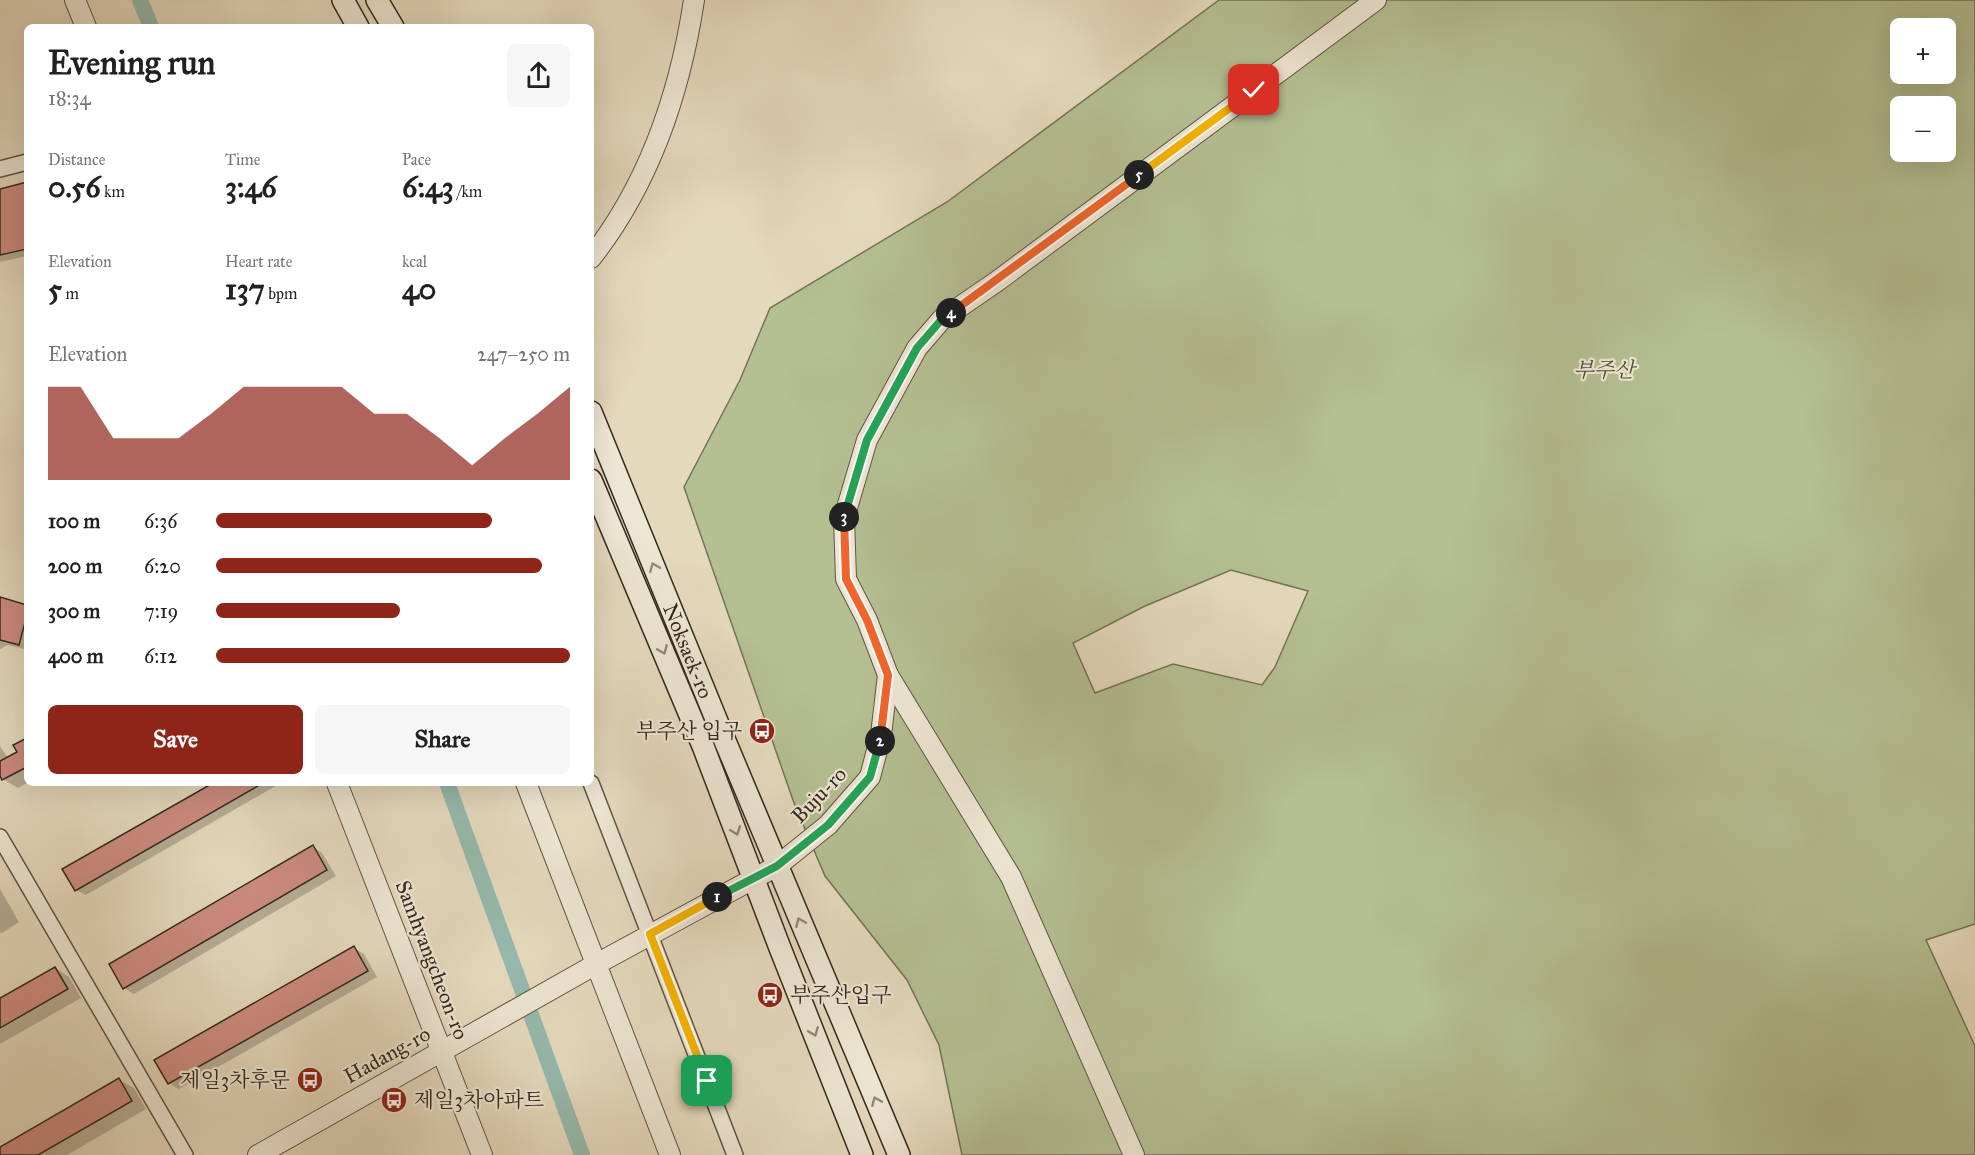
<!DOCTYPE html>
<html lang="en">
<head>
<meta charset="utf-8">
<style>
  body { margin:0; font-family:"IM FELL Great Primer","Noto Serif KR",serif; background:#f6f6f6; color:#202124; height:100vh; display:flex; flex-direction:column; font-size:22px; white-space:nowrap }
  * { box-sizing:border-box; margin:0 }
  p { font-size:20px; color:#757577 }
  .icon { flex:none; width:33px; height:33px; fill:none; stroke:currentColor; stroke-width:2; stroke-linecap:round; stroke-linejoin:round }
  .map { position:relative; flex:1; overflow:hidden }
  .panel { position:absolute; left:24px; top:24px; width:570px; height:762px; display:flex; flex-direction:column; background:#fff; border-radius:9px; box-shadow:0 6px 24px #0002 }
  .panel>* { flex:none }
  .controls { position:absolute; left:1890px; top:18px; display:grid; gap:12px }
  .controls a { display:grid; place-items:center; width:66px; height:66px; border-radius:9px; background:#fff; box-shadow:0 6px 24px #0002; font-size:30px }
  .pin { position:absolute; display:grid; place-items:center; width:51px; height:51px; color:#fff; margin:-26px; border-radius:12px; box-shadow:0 3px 9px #0006 }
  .km { position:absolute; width:30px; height:30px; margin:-15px; border-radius:50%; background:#222; color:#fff; font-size:16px; line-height:30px; text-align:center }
  .round { display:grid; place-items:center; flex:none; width:63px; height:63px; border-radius:9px; background:#f6f6f6 }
  .overview { display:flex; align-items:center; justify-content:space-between; height:102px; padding:0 24px }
  h1 { font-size:33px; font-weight:700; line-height:45px }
  .metrics { display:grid; grid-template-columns:repeat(3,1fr); gap:9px; height:102px; padding:6px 24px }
  .metrics div { display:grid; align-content:center }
  .metrics b { font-size:30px; font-weight:700 }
  .metrics small { font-size:16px; font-weight:400 }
  .metrics p { font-size:16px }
  .chart { height:168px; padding:12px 24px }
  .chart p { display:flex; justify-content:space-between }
  .chart svg { width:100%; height:108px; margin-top:6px; fill:#8f2418; opacity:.7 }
  .action { display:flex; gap:12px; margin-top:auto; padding:12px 24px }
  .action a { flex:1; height:69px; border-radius:9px; background:#8f2418; color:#fff; font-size:24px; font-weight:700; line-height:69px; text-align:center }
  .action a+a { background:#f6f6f6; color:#202124 }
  ul { padding:0 24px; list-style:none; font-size:20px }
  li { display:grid; grid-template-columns:96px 72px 1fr; align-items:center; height:45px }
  li i { height:15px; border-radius:8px; background:#8f2418 }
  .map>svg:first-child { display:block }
</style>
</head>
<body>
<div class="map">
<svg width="1975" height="1155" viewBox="0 0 1975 1155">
  <rect width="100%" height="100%" fill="#e5d9bd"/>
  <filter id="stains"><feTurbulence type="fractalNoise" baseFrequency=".00333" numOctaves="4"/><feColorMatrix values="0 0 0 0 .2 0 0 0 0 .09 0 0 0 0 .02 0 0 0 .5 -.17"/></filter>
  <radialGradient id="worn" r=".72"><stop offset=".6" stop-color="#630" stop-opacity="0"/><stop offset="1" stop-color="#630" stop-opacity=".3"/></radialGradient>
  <!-- green -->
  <path fill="#b4bf92" stroke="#737458" stroke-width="1.5" fill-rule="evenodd" d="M1219,0H1975V924L1926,940L1975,1046V1155H962L939,1045L907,980L825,876L794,803L684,487L740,380L770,308L947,202ZM1900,28H1946V74H1900ZM1900,106H1946V152H1900ZM1231,570L1308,591L1275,667L1262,685L1173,664L1095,693L1073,643L1145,606Z"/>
  <!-- shadow -->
  <g fill="#0003">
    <polygon points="27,184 27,256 0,262 0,190"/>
    <polygon points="0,599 27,606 27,650 8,645 0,649"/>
    <polygon points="27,739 27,783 18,788 3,779 0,773 0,746 8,758 19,753"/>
    <polygon points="216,783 281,783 86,895 76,890"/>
    <polygon points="313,847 322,853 336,876 134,994 124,988"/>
    <polygon points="0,889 19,922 2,933 0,932"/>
    <polygon points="354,948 364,954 377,977 179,1089 169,1083 156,1061"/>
    <polygon points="55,968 69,977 81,998 0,1044 0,999"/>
    <polygon points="119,1080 134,1088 146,1109 67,1155 0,1155 0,1149"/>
  </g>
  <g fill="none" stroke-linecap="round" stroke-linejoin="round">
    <!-- canal -->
    <g stroke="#96baad" stroke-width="16">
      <polyline points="140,0 151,27"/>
      <polyline points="447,783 582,1155"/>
    </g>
  </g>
  <!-- building -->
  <g fill="#cd8c81" stroke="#32291d" stroke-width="1.5">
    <polygon points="27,182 27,249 0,255 0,189"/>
    <polygon points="0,597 27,605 27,615 19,645 0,640"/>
    <polygon points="27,738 27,767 2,780 0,776 0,761 17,752 13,745"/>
    <polygon points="213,783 263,783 75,891 62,869"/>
    <polygon points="313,845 327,870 123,989 109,964"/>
    <polygon points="354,946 368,971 168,1084 154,1060"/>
    <polygon points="55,967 68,989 0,1028 0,998"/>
    <polygon points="119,1078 132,1101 38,1155 0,1155 0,1147"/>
  </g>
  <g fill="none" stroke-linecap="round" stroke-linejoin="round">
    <!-- minor casing -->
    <g stroke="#5f5545" stroke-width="18">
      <g id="minor">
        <polyline points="0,169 27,162"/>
        <polyline points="591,783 735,1155"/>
        <polyline points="0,837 185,1155"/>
      </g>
    </g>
    <!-- tertiary casing -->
    <g stroke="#5f5545" stroke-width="22">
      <g id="tertiary">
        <polyline points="75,0 86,27"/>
        <path d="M591,258C649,184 680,93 694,0"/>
        <polyline points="337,783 482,1155"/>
        <polyline points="526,783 670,1155"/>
        <polyline points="258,1155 591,967 777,866 828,825 870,777 881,735 888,675"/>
        <polyline points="1134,1155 1011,877 888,675 867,620 846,579 844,518 867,440 917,348 942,319 996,282 1376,0"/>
      </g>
    </g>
    <!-- secondary casing -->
    <g stroke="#32291d" stroke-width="24">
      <g id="secondary">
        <polyline points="343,0 358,27"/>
        <polyline points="377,0 393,27"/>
        <polyline points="591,412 725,741 899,1155"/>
        <polyline points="591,480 703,746 780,948 862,1155"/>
      </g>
    </g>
    <!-- minor -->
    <use href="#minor" stroke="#eee6d4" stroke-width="15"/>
    <!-- tertiary -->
    <use href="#tertiary" stroke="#eee6d4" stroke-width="20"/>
    <!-- secondary -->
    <use href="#secondary" stroke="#eee6d4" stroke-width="21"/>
  </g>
  <!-- one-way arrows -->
  <defs><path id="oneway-chevron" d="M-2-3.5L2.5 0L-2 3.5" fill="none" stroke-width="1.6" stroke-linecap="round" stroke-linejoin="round" transform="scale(1.5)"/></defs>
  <g stroke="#908878">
    <use href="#oneway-chevron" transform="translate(654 567) rotate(-112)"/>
    <use href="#oneway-chevron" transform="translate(663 650) rotate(67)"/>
    <use href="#oneway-chevron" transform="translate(736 831) rotate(69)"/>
    <use href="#oneway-chevron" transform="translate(800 922) rotate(-113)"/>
    <use href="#oneway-chevron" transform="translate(814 1032) rotate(68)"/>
    <use href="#oneway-chevron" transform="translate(876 1101) rotate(-113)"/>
  </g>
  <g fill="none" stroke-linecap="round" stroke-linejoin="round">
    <!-- split-1 casing -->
    <g stroke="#fff" stroke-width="12">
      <polyline id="split-1" points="707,1081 650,934 717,897"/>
    </g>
    <!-- split-2 casing -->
    <g stroke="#fff" stroke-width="12">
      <polyline id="split-2" points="717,897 777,866 828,825 870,777 880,741"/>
    </g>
    <!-- split-3 casing -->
    <g stroke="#fff" stroke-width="12">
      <polyline id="split-3" points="844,517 846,579 867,620 888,675 880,741"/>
    </g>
    <!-- split-4 casing -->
    <g stroke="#fff" stroke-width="12">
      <polyline id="split-4" points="844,517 867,440 917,348 942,319 951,313"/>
    </g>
    <!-- split-5 casing -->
    <g stroke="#fff" stroke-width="12">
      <polyline id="split-5" points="951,313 1139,175"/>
    </g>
    <!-- split-6 casing -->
    <g stroke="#fff" stroke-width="12">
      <polyline id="split-6" points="1139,175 1254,90"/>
    </g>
    <!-- split-1 -->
    <use href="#split-1" stroke="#f5b400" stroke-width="8"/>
    <!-- split-2 -->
    <use href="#split-2" stroke="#22a559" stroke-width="8"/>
    <!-- split-3 -->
    <use href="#split-3" stroke="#f0652b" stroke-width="8"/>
    <!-- split-4 -->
    <use href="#split-4" stroke="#22a559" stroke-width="8"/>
    <!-- split-5 -->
    <use href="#split-5" stroke="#f0652b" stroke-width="8"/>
    <!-- split-6 -->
    <use href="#split-6" stroke="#f5b400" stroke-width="8"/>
  </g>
  <!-- icons -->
  <defs>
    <g id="bus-disc" transform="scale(1.35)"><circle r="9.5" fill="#8f2418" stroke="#eee6d4"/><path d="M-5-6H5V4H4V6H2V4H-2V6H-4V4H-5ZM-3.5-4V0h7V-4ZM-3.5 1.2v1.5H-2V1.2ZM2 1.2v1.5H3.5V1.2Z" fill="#fff"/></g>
  </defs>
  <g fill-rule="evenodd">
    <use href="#bus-disc" x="762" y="731"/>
    <use href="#bus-disc" x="770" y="995"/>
    <use href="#bus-disc" x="310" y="1080"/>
    <use href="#bus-disc" x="394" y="1100"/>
  </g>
  <g text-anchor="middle" stroke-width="4.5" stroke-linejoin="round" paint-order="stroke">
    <!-- park labels -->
    <g font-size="21" font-style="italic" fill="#524e3a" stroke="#eee6d4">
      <text x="1604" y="377">부주산</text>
    </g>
    <!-- street labels -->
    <g font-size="21" fill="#32291d" stroke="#eee6d4">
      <text transform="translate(688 651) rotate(68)" y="7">Noksaek-ro</text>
      <text transform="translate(819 795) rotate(-46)" y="7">Buju-ro</text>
      <text transform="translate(432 960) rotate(69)" y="7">Samhyangcheon-ro</text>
      <text transform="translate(387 1055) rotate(-29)" y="7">Hadang-ro</text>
    </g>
    <!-- poi labels -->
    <g font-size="21" fill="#32291d" stroke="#eee6d4" text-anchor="end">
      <text x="742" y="738">부주산 입구</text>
      <text x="790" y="1002" text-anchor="start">부주산입구</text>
      <text x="290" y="1087">제일3차후문</text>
      <text x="414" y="1107" text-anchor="start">제일3차아파트</text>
    </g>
  </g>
  <rect width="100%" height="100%" filter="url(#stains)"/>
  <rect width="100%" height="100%" fill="url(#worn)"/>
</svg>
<div class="controls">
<a>+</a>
<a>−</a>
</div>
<div class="pin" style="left:707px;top:1081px;background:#1e9e55"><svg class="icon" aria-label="arrive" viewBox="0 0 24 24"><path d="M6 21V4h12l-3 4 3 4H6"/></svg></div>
<div class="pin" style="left:1254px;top:90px;background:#d93025"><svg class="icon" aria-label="check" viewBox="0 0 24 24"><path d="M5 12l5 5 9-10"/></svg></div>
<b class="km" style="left:717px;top:897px">1</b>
<b class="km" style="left:880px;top:741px">2</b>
<b class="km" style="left:844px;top:517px">3</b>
<b class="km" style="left:951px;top:313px">4</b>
<b class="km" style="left:1139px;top:175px">5</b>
<section class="panel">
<div class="overview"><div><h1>Evening run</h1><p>18:34</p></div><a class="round"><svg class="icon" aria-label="share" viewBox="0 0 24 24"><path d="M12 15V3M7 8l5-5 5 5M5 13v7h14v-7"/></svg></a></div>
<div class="metrics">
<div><p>Distance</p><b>0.56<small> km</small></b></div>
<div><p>Time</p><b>3:46</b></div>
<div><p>Pace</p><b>6:43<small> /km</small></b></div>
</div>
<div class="metrics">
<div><p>Elevation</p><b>5<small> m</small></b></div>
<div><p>Heart rate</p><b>137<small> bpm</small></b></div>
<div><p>kcal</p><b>40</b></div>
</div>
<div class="chart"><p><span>Elevation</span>247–250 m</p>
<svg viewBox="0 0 160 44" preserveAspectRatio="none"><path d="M0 44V6L10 6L20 27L30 27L40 27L50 17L60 6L70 6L80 6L90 6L100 17L110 17L120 27L130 38L140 27L150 17L160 6V44z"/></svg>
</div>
<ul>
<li><b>100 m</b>6:36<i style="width:78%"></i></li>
<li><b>200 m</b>6:20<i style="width:92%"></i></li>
<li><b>300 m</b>7:19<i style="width:52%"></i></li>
<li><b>400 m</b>6:12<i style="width:100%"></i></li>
</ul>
<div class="action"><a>Save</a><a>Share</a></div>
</section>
</div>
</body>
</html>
